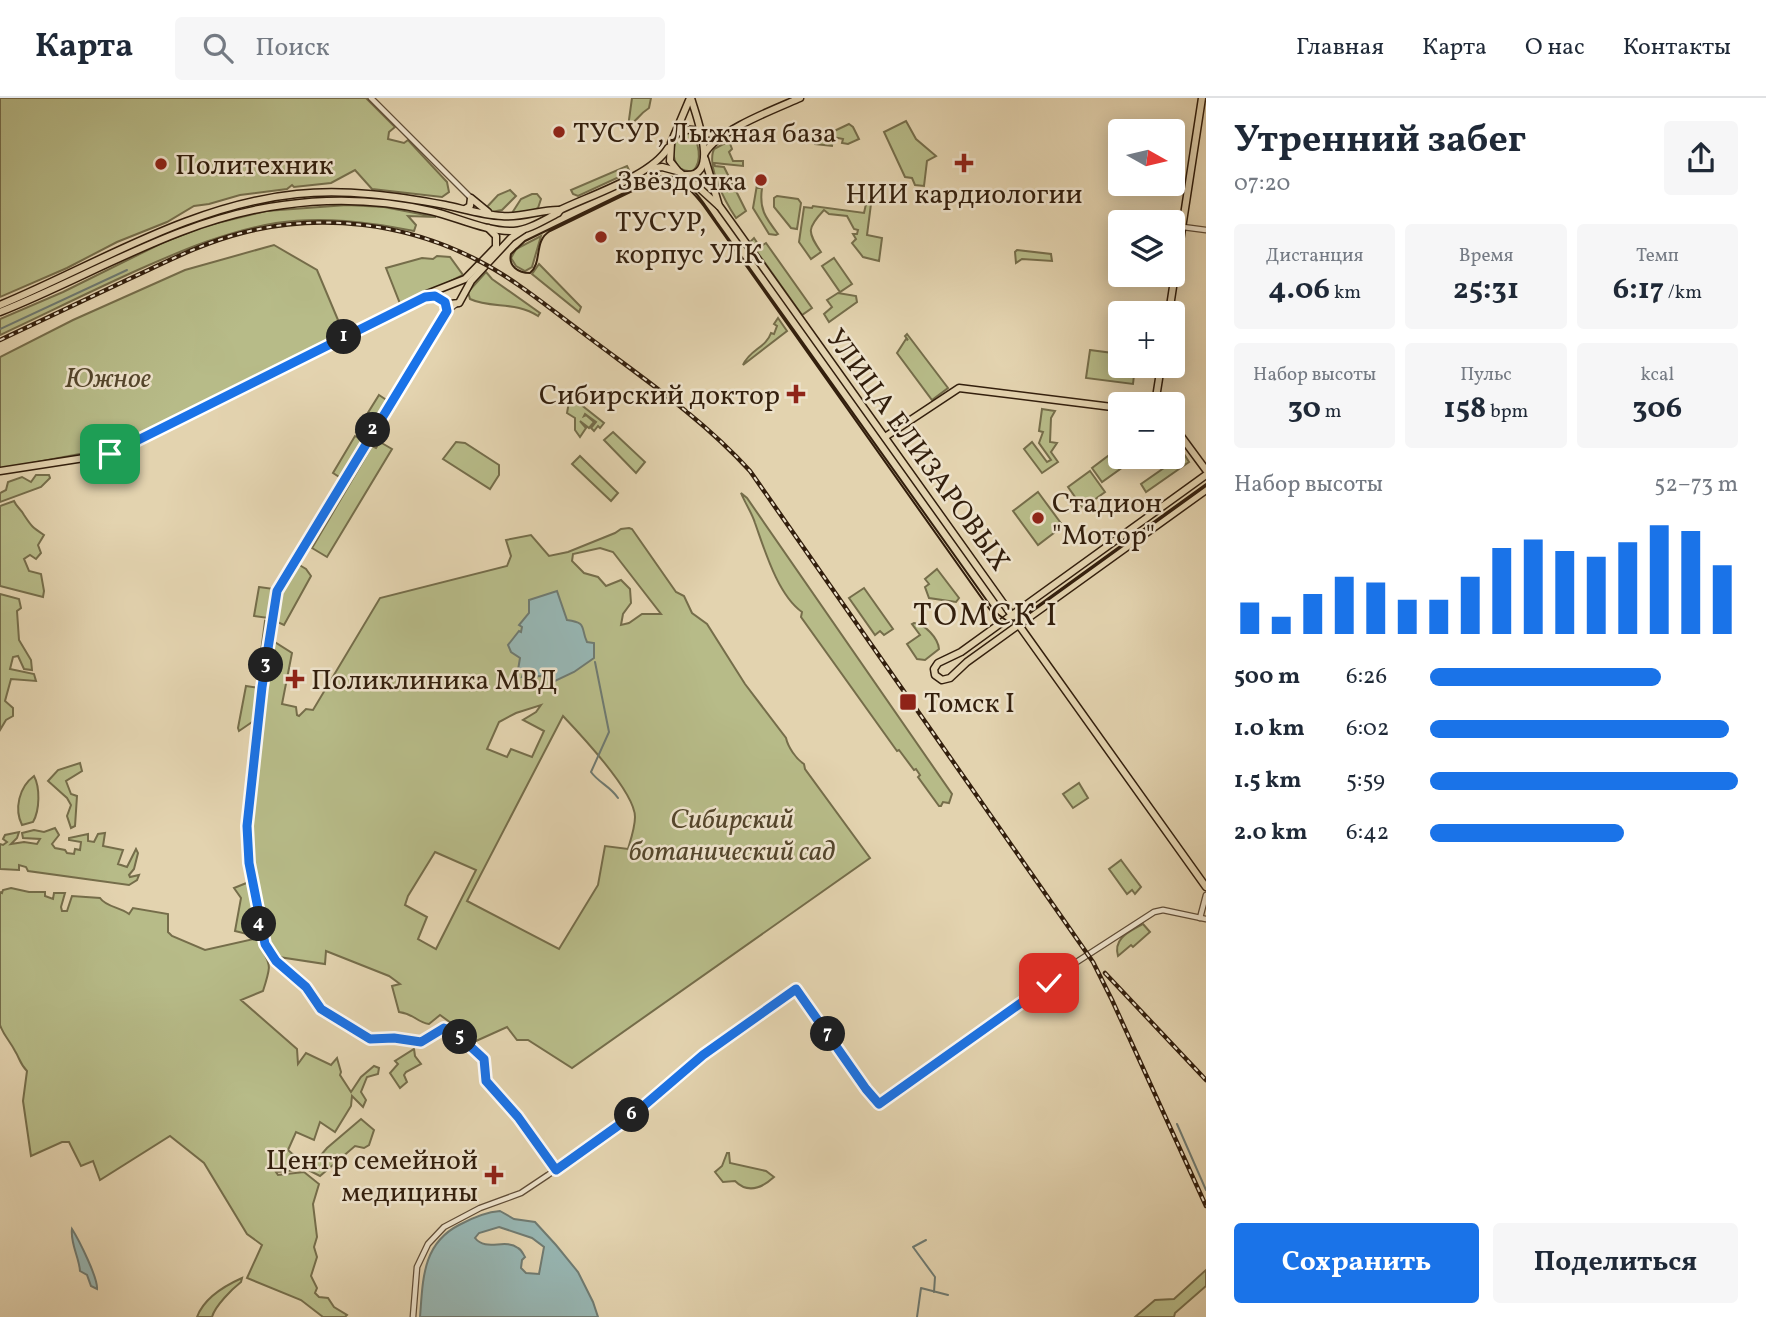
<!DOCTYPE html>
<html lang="ru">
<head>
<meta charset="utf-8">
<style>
  body { margin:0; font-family:Vollkorn,serif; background:#f6f6f7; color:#1f2937; height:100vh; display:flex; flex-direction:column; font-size:26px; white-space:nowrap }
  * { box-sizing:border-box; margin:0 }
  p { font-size:23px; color:#747a83 }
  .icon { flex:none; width:38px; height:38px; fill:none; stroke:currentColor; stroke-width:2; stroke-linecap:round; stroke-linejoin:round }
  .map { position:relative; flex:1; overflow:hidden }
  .drawer { display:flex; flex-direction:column; background:#fff; width:560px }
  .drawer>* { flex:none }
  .needle { width:46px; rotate:98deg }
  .fabs { position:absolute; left:1108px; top:21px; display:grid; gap:14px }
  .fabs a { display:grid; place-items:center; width:77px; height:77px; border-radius:7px; background:#fff; box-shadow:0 4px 18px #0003; font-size:35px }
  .pin { position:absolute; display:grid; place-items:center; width:60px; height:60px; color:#fff; margin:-30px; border-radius:14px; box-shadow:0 4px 10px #0006 }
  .km { position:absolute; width:35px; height:35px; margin:-18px; border-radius:50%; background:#222; color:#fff; font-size:19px; line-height:35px; text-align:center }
  .round { display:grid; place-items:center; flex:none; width:74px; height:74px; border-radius:7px; background:#f6f6f7 }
  .summary { display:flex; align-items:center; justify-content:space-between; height:119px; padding:0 28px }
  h1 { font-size:38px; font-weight:700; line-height:52px }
  .figures { display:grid; grid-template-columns:repeat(3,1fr); gap:10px; height:119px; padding:7px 28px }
  .figures div { display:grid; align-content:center; border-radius:7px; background:#f6f6f7; text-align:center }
  .figures b { font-size:30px; font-weight:700 }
  .figures small { font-size:19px; font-weight:400 }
  .figures p { font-size:19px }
  .chart { height:196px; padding:14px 28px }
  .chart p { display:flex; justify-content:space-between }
  .chart svg { width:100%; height:126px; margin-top:7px; stroke:#1a73e8; stroke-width:6 }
  .primary-button { display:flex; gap:14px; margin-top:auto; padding:14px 28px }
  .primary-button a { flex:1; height:80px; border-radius:7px; background:#1a73e8; color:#fff; font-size:28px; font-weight:700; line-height:80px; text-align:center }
  .primary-button a+a { background:#f6f6f7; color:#1f2937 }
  ul { padding:0 28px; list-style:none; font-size:23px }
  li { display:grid; grid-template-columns:112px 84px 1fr; align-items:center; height:52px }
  li i { height:18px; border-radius:9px; background:#1a73e8 }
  header { display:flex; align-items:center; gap:42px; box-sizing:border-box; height:98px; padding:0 35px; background:#fff; border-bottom:2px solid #e0e1e3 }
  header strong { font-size:33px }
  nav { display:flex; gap:38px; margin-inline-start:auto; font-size:24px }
  .search { width:490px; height:63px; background:#f6f6f7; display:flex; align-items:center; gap:18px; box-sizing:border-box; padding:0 24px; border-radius:7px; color:#747a83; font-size:26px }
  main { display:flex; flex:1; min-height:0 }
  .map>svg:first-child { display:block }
</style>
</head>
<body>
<header>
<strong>Карта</strong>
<div class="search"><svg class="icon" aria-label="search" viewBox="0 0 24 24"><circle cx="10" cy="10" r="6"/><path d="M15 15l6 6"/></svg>Поиск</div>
<nav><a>Главная</a><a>Карта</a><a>О нас</a><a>Контакты</a></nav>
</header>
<main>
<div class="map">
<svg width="1206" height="1219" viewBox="0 0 1206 1219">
  <rect width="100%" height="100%" fill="#e3d3af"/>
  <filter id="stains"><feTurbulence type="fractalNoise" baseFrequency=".00286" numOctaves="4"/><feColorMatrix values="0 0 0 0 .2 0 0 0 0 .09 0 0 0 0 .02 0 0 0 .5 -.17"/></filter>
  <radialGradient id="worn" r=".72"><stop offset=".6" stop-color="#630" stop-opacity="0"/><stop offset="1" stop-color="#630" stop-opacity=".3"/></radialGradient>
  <!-- green -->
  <g fill="#b7bb88" stroke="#756d4a" stroke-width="2" fill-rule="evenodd">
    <polygon points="0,0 366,0 395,29 389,34 388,41 404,45 408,42 447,84 449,94 442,99 372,91 355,72 331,85 294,89 292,87 287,91 240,97 209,106 194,108 167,124 117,144 67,170 0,199"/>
    <path d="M632,0H651L649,10C638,17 637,23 628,29Z"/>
    <polygon points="906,23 916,41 936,58 927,63 924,88 915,87 912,80 905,79 884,34"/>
    <polygon points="849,26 853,29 859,41 848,46 842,45 843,41 833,39 832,48 815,46 813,43"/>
    <path d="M690,34C699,43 703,63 693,73C673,75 670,54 677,40Z"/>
    <path d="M729,43L732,51L729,54L733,63H743V68L714,65L715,68L724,69L746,113L736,120C726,105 706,69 714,51Z"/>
    <polygon points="627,68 630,74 578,98 573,96 571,92"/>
    <path d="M758,81H760L758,90H762C759,111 765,119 778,136L776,137L769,136L753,110Z"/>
    <polygon points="510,92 516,98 502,112 491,114 486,110 498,97"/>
    <polygon points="532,96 537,96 541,101 538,110 532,113 512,115 521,101"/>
    <polygon points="777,98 798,101 801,105 797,131 791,130 774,109 774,100"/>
    <path d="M866,106H871L867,137L882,140L879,163L863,159L852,145L856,141L853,136H857L858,132L854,131L847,118L829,116L824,112C807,130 807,134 821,154L811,161L799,144L804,109L812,110L813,108L864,115Z"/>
    <path d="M347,107L384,109L436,119L408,118L416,127L414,133C368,124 323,118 276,125C228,133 185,151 140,171C93,192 47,215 0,237V221L63,194L164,144L205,128L266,113Z"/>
    <polygon points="541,138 532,169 525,173 516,168 511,160 516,151"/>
    <polygon points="754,140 760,149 766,145 812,210 802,217 750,144"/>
    <polygon points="274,147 317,172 338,222 351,232 133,341 101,352 0,371 0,259 73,222 185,172"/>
    <polygon points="1017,152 1051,156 1052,163 1022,161 1016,165 1015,154"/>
    <polygon points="437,158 450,159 463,177 401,208 386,170 422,160 433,161"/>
    <polygon points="834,160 852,186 840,194 822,168"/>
    <polygon points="539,166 581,209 579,214 532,176"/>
    <path d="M486,174L492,181L540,215L538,218C516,203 491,211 470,201L468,194Z"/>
    <polygon points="838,195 856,198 857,204 829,224 824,216 832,209 827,202"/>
    <path d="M778,220L787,233L743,267C750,251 766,250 771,235L774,236L777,228L774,226Z"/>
    <polygon points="907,236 948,290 932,302 897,255 906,241 908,242 905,238"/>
    <polygon points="1090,252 1120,256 1120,268 1135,268 1133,286 1086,280"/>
    <polygon points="379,297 388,303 366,340 356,334"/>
    <polygon points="570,298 604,325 600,330 598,328 594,333 591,330 596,324 585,316 584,318 586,317 594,324 589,330 580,323 586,330 580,339 575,332 575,320 567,315"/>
    <polygon points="1042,311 1055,313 1051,320 1050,344 1057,345 1051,354 1058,364 1042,375 1024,351 1032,344 1047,364 1051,362 1039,345 1043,334 1039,333"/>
    <polygon points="613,334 645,364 636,375 604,342"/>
    <polygon points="355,338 364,343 341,380 333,375"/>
    <polygon points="380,344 392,351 327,459 312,450 372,348 376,350"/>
    <polygon points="456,344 465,345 499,367 499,377 490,391 443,361"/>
    <polygon points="1112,355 1123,369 1102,384 1092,370"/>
    <polygon points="1184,356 1189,364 1146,394 1141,386"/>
    <polygon points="580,358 618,395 611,403 572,366"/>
    <polygon points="1090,373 1105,394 1083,410 1068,389"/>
    <polygon points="36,377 49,377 50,380 41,389 0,404 0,395 6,392 8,384 22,379 31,384"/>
    <polygon points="1038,394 1063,428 1038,447 1013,413"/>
    <path d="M741,395L747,400L952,696L949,705L943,704L941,708H939L918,679L920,677L916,671L914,672L899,652L897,653L801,519L802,514C778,497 765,453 755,425C752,415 745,405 741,395Z"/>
    <path d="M14,403C17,410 21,411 24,417C32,429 32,429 44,437L38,447L41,455L36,461L30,457L24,461L29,473L41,476L44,493L43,499L0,488V408Z"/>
    <path d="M629,430L632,431L676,494L684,498L692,515L707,526L745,586L786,640C788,649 796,661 804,666L805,671L870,760L572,970L528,942H517L507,929L476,943L440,917L429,926C416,924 415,916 399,914L392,888L400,886L389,878L326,853L325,866L279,859L268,843L263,828L251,761L249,723L273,543L292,555L282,606L296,609L297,617L299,618L306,611L313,612L380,500L507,468L511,458L506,442L531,437L549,458L568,454L615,435L621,431ZM600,450L613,454L661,516H642L629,525L621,527L623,516L631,505L630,491L621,482L606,488L598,479L584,475L572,463L573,456ZM541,607L536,614L523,622L544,633L532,659L511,651L507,659L487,651L499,624L516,615ZM563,618C581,637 635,694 635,719C635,729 631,741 628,751L605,748L598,787L559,851L467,803ZM435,754L476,772L436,851L418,841L427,819L405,807L408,798Z"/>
    <polygon points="296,465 306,471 311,478 284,527 275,523 278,498"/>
    <polygon points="937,471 959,500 956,504 929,500 925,489 929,486 925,481"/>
    <polygon points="259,489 274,491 268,520 254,518"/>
    <polygon points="864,490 893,531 884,537 880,533 875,537 849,500"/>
    <polygon points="0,496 19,501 21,510 17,513 19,542 31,562 32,572 24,571 18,558 13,559 10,571 34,576 36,583 11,581 5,603 13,610 13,618 6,622 0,632"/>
    <polygon points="265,523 269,525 262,583 257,585"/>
    <path d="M914,525C925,526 938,540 939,551L925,562L917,561L907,546L920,537L912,526Z"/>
    <polygon points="246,588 259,590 255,622 239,633 238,630"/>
    <polygon points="80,665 82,673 66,683 71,696 77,698 75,728 71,730 67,718 71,707 67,700 48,683 58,672"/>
    <path d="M34,678C40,689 40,712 33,724L22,727C14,711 19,689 34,678Z"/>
    <polygon points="1079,685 1088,700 1073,710 1063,696"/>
    <polygon points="55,730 59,737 52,746 55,750 65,752 67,755 74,756 75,751 80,752 81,744 69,742 69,740 88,736 88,743 94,744 98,736 105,735 103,748 123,752 118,766 127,769 136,751 138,755 134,771 129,777 130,779 139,777 137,782 129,787 28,773 26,769 19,767 19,772 0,771 0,746 3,747 7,744 3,741 5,737 19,734 17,740 11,746 24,744 37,746 40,741 23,740 22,735 34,732 44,734"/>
    <polygon points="1121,762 1141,789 1135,796 1132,792 1127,796 1109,771"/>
    <polygon points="249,784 257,833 247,836 235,833 241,800 234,790"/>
    <path d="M11,790L29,794H45V798L53,801L54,795H65L61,809L62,813H67L72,798L100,800C106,809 120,809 129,816L133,810L168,816V834L172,838L205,852L258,840C268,870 274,859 263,893L241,902L297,951L298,966L306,955L331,967L337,960L341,974L340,977L351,994L361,979L374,968L379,970L378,976L367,979L361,994L366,1002L363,1009L352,998L351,1008L335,1034L320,1024L314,1042L296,1034L288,1052L298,1061L297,1072L276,1074L278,1077L304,1074L319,1086L313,1106L317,1139L314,1149L317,1159L311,1178L317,1190L315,1195L319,1199L328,1200L334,1209L347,1217L345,1219H323L301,1202L247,1180L262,1147L247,1136L204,1065L170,1038L100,1082L93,1063L81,1068L69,1044H62L31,1058L23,1003L27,973C20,966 20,961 15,953C10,943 4,938 0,927V794L2,795L3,792Z"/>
    <path d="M1143,826L1150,834L1133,849L1131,847L1118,858C1113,840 1129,834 1143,826Z"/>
    <polygon points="414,951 415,958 421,966 406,974 404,977 407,984 400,990 390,975 398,966 395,963"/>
    <polygon points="361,1021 374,1032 369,1047 364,1050 355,1048 320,1078 308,1072 327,1050"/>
    <path d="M727,1055H729L730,1065L766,1073L774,1079C762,1090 748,1096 735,1083L723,1084L715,1074L722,1068Z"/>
    <polygon points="1206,1172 1206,1188 1175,1215 1174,1219 1135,1219 1155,1202 1174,1201"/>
    <path d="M242,1180L241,1184C232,1191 215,1208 212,1219H197C204,1200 224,1188 242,1180Z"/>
  </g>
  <!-- water -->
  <g fill="#97b6b3" stroke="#6f7a71" stroke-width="2" fill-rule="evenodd">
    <path d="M557,493L567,522C588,525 580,529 587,544L594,545V560L574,574L555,583L542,578L522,579L524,573L518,572L520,560L511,554L508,547L519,533L521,534L522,529L519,527L529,515V502Z"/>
    <path d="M500,1113L514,1121L535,1124L556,1147L578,1174L593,1204L598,1219H420C423,1182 422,1146 459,1127C472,1120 485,1114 500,1113ZM499,1129L532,1140L544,1149L539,1176L526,1175L521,1170L522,1162L525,1159C523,1156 522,1152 518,1150C505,1140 486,1154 475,1140L479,1135Z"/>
    <path d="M72,1131C79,1142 98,1180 97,1191L91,1188L87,1177L80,1173C79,1159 70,1145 72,1131Z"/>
  </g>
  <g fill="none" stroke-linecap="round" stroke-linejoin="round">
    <!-- stream -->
    <g stroke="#6f7a71" stroke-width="2">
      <polyline points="0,231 127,172"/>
      <path d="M595,564L609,634L591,674C599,685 610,688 618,700"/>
      <polyline points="1177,1026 1206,1092"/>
      <polyline points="926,1142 913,1149 935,1179 934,1194"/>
      <polyline points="917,1219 921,1190 948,1197"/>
    </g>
    <!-- minor casing -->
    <g stroke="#5f4c36" stroke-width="7">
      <g id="minor">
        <polyline points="371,0 471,100"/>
        <polyline points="1183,129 1206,132"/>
        <polyline points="455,207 447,213 436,231 277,493 263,589 247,728 249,769 265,846 276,863 306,889 321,911 370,941 394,939 421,944 444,930 457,936 483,961 486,983 518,1019 556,1072"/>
        <polyline points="1200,820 1206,797"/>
        <polyline points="413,1219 417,1169 428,1146 444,1129 480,1110 521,1095 548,1077 633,1017 703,957 796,892 866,991 879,1006 1072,867 1154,814 1163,812 1206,821"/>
      </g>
    </g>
    <!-- major casing -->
    <g stroke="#331f0d" stroke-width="9">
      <g id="major">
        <polyline points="690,0 671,45 670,63 678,73 697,88 720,109 733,127 1206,789"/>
        <path d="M676,36C690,26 705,37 721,37"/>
        <path d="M705,55C717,33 775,11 800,0"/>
        <polyline points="705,61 719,108"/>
        <polyline points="650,71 662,69 677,73"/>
        <path d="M685,77C721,80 696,18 691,0"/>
        <polyline points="465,111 470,108 471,100 488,114"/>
        <polyline points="425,199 437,199 450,206 459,205 471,183 511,140 523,132"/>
        <path d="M0,207C98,166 190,107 297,96C347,91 396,98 445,107C464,111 483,117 502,118C522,120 542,111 560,112"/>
        <path d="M0,214C93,177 181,120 283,107C331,100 383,102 431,113C457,119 486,134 514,133C529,132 544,122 558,115L560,112C591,97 651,78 668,50"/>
        <polyline points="1169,215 1202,0"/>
        <polyline points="1155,306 1161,268"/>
        <polyline points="1172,326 1206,372"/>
        <polyline points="885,339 959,290 1120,310"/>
        <polyline points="0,373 110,356 427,196 465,181 496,149 496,138 488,130"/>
        <polyline points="1206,377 961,554 938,565 934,571 935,577 942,582 950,580 967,564 1206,392"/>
      </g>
    </g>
    <!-- minor -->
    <use href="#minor" stroke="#ede2cb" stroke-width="4.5"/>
    <!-- major -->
    <use href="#major" stroke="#e3d3af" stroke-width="6"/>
    <!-- tram -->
    <path stroke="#331f0d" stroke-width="2" d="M1206,386L1025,517L1015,522L1007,523L995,514L716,123C701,102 687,73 657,79L525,143L511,156C508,168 518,175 530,175C543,164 533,143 550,133L657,81C679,76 690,91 703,107L995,519C1007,529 1014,526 1026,518L1206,388"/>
    <!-- rail casing -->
    <g stroke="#331f0d" stroke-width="4.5">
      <g id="rail">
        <path d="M0,242C43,222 86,201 129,181C166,164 202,145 242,135C320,114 407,125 479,163C516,182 549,210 583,235C641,279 701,319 750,373L1093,864L1112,902L1206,1108"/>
        <polyline points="1105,875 1206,982"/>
      </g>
    </g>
    <!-- rail -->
    <use href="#rail" stroke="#ede2cb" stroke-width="2" stroke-dasharray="5" stroke-linecap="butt"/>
  </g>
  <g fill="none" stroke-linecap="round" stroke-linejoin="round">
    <!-- route casing -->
    <g stroke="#fff" stroke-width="14">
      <polyline id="route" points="110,356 425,199 435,198 445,204 447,213 277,493 262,589 247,728 249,765 265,846 276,863 306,889 321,911 370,941 394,940 421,944 444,930 457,936 484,961 486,983 518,1019 556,1072 633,1017 703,957 796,891 866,991 879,1006 1049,885"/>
    </g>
    <!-- route -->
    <use href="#route" stroke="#1a73e8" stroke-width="9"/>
  </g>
  <!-- markers -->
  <g fill="#8f2418" stroke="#ede2cb" stroke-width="2.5">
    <circle cx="559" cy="34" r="7"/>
    <path d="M960.5 54.5h7v7h7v7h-7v7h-7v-7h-7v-7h7z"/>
    <circle cx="161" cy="66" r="7"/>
    <circle cx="761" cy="82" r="7"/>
    <circle cx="601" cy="139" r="7"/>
    <path d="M792.5 285.5h7v7h7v7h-7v7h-7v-7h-7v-7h7z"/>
    <circle cx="1038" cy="420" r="7"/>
    <path d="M291.5 570.5h7v7h7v7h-7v7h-7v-7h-7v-7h7z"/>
    <rect x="899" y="595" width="18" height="18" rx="3.5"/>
    <path d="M490.5 1066.5h7v7h7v7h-7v7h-7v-7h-7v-7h7z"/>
  </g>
  <g text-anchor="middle" stroke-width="5" stroke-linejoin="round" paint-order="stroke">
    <!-- poi labels -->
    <g font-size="28" fill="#331f0d" stroke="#ede2cb" text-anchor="start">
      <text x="573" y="44">ТУСУР, Лыжная база</text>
      <text x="175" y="76">Политехник</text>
      <text x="747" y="92" text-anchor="end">Звёздочка</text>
      <text x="964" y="105" text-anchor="middle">НИИ кардиологии</text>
      <text x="615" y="133">ТУСУР,<tspan x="615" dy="32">корпус УЛК</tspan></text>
      <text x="780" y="306" text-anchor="end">Сибирский доктор</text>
      <text x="1052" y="414">Стадион<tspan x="1052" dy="32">"Мотор"</tspan></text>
      <text x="311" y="591">Поликлиника МВД</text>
      <text x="924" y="614">Томск I</text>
      <text x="478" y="1071" text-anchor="end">Центр семейной<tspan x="478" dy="32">медицины</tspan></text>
    </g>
    <!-- park labels -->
    <g font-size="28" font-style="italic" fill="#54462c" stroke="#ede2cb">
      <text x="108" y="289">Южное</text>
      <text x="732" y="730">Сибирский<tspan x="732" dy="32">ботанический сад</tspan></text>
    </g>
    <!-- street labels -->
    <g font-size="28" fill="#331f0d" stroke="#ede2cb">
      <text transform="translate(919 351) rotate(54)" y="10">УЛИЦА ЕЛИЗАРОВЫХ</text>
    </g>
    <!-- quarter labels -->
    <g font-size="32" letter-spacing="2" fill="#331f0d" stroke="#ede2cb">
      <text x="986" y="527">ТОМСК I</text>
    </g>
  </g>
  <rect width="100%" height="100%" filter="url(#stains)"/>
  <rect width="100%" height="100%" fill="url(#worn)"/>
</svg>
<div class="fabs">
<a><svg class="needle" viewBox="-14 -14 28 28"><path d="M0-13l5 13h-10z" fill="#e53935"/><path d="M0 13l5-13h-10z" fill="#747a83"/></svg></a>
<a><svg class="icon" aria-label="layers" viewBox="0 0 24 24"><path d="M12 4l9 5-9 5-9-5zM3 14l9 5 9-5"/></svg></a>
<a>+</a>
<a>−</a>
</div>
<div class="pin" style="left:110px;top:356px;background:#1e9e55"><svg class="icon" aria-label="arrive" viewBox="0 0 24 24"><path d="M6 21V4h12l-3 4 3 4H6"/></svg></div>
<div class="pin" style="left:1049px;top:885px;background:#d93025"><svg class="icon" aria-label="check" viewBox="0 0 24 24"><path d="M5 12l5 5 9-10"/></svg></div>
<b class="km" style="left:344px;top:239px">1</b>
<b class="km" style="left:373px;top:332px">2</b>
<b class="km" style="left:266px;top:567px">3</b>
<b class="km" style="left:259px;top:826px">4</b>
<b class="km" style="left:460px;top:939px">5</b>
<b class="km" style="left:632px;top:1017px">6</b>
<b class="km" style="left:828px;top:936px">7</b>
</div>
<section class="drawer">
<div class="summary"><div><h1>Утренний забег</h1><p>07:20</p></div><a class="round"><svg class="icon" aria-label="share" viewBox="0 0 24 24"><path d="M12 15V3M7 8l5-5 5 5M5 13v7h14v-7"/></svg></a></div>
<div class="figures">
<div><p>Дистанция</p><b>4.06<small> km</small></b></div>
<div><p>Время</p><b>25:31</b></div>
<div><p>Темп</p><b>6:17<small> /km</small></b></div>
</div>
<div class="figures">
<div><p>Набор высоты</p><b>30<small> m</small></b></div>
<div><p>Пульс</p><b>158<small> bpm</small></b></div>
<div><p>kcal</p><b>306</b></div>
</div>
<div class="chart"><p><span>Набор высоты</span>52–73 m</p>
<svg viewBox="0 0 160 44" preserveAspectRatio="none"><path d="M5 44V33M15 44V38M25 44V30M35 44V24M45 44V26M55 44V32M65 44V32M75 44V24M85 44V14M95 44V11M105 44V15M115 44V17M125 44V12M135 44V6M145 44V8M155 44V20"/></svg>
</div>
<ul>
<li><b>500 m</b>6:26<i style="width:75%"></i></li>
<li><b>1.0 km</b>6:02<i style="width:97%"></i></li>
<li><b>1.5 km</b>5:59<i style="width:100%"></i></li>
<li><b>2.0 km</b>6:42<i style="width:63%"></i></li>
</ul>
<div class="primary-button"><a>Сохранить</a><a>Поделиться</a></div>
</section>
</main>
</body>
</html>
